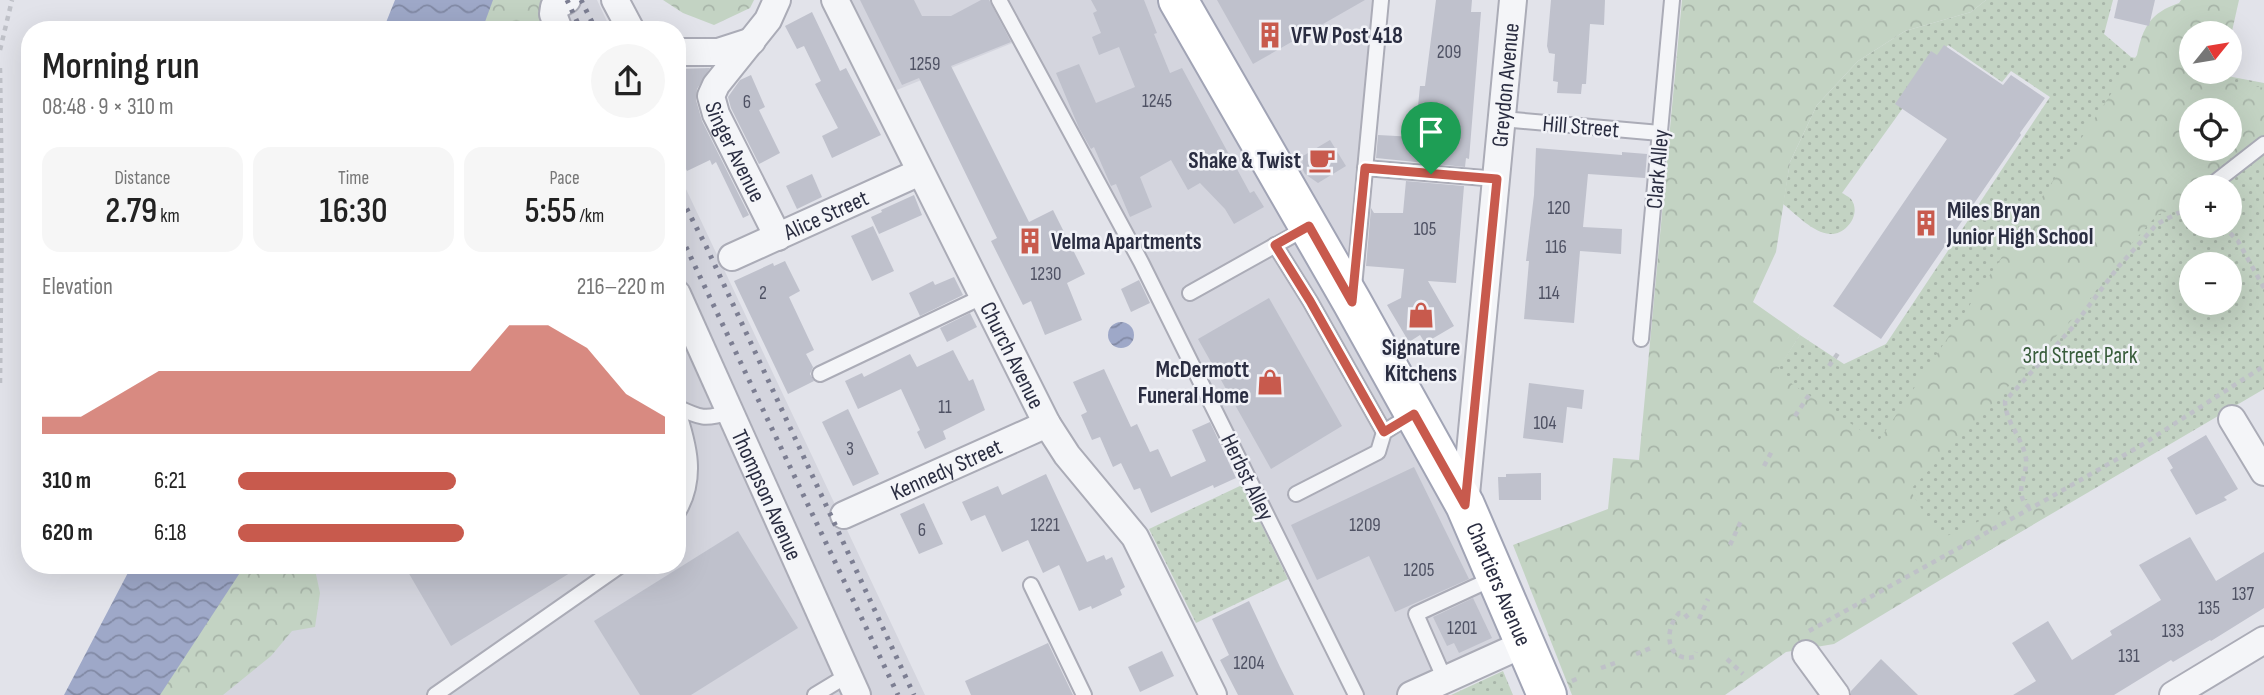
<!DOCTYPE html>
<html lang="en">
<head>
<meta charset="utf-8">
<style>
  body { margin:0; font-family:"Sofia Sans Condensed",sans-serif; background:#f6f6f6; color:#222; height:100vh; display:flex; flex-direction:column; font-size:26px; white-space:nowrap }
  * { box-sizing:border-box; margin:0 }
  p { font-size:23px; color:#767676 }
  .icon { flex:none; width:38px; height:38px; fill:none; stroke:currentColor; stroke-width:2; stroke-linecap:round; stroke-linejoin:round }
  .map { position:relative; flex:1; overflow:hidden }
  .side { position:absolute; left:21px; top:21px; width:665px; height:553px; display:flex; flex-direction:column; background:#fff; border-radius:28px; box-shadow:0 7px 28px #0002 }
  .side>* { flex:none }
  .needle { width:46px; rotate:60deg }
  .controls { position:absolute; left:2179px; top:21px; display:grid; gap:14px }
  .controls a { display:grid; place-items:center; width:63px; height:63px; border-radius:50%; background:#fff; box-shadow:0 7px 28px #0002; font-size:35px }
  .pin { position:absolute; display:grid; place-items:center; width:60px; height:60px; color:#fff; margin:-72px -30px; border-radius:50% 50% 50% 0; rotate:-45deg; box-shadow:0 0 7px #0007 }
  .pin .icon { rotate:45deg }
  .round { display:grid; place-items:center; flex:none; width:74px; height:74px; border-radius:37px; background:#f6f6f6 }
  .overview { display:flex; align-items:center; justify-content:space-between; height:119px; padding:0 21px }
  h1 { font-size:38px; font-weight:600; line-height:52px }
  .figures { display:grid; grid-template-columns:repeat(3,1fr); gap:10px; height:119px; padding:7px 21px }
  .figures div { display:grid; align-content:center; border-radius:18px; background:#f6f6f6; text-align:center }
  .figures b { font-size:35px; font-weight:600 }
  .figures small { font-size:19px; font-weight:400 }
  .figures p { font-size:19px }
  .chart { height:196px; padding:14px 21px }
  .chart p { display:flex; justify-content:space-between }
  .chart svg { width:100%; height:126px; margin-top:7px; fill:#c85a4d; opacity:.7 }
  ul { padding:0 21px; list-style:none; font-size:23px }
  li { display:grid; grid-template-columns:112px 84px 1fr; align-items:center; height:52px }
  li i { height:18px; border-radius:9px; background:#c85a4d }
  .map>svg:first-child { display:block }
</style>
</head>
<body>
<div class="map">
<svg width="2264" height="695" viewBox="0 0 2264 695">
  <defs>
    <pattern id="grass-dots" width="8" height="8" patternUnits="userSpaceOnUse" patternTransform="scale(1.75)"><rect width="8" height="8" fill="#c3d3c3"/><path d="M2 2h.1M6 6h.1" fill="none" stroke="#a8b5a9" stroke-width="1.8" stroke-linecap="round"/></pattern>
    <pattern id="forest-crowns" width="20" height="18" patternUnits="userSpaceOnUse" patternTransform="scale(1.75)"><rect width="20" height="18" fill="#c3d3c3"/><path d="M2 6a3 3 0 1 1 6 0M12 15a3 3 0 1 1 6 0" fill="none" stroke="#a8b5a9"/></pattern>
    <pattern id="water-waves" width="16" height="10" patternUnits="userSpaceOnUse" patternTransform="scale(1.75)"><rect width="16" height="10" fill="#9ea8c8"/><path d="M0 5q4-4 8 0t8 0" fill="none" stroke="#8189a4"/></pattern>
  </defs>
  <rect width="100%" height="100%" fill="#e2e3ea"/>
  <!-- built -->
  <g fill="#d4d5de">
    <polygon points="453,0 597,0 611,30 439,30"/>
    <polygon points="835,0 1178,0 1526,643 1411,695 1356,695 1020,40 882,96"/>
    <polygon points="1199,0 1373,0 1349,274"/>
    <polygon points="677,170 925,695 132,695 192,565 677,565"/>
  </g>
  <!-- grass -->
  <g fill="url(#grass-dots)" fill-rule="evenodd">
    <path d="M1986,0H2113L2104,34L2131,57L2191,69V72H2206L2264,83V389L1939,580L1775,373L1800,335L1844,364L1886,344L2050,97L2011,71L2002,82L1948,45L1842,193C1845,195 1848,196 1851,199C1862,214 1846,235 1830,234C1813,233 1796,214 1783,204L1790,162L1817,105L1858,61L1905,31L1971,12ZM2191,110H2230V149H2191ZM2191,187H2230V226H2191ZM2191,264H2230V303H2191Z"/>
    <polygon points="1242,485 1288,579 1196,623 1149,529"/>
    <polygon points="1503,671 1513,695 1451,695"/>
  </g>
  <!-- forest -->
  <g fill="url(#forest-crowns)" fill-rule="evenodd">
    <polygon points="492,0 551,0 549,30 481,30"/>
    <polygon points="663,0 754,0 750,8 714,25 683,13"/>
    <path d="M1682,0H1986L1971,12L1905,31L1858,61L1817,105L1790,162L1776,252L1753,302L1800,335L1776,373L1878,442L2137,55C2143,27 2150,13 2179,3L2181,0H2239L2230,40V33H2191V72H2222L2220,79L2264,88V133C2243,149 2218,165 2203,187H2191V203L2157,215L2125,251L2084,307L1910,490L1940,539L2041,493L2053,512L1834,644L1786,652L1725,695H1572L1513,545L1608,509L1613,458L1639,460ZM2191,110H2230V149H2191Z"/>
    <polygon points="231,565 314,565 320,593 315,627 292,631 271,656 223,695 154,695"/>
  </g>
  <!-- water -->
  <g fill="url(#water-waves)">
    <polygon points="395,0 493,0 482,30 383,30"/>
    <circle cx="1121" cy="335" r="13"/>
    <polygon points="132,565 245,565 160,695 64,695"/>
  </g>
  <!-- building -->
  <g fill="#bfc1cc">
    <polygon points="860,0 914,0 922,16 951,16 981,0 989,0 1011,42 951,66 1029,222 1053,210 1085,274 1067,283 1082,320 1045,335 1031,301 1023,305 991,241 997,238 919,78 902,85"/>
    <polygon points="1091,0 1144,0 1157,33 1154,34 1170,73 1182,68 1250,193 1254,191 1264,207 1234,224 1225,209 1200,183 1188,190 1171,160 1140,177 1152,207 1130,217 1116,184 1111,186 1094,147 1091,149 1079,128 1056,73 1079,64 1096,103 1135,87 1119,47 1099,55 1092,37 1101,33 1093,13 1097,11"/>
    <polygon points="1217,0 1365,0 1253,64"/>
    <polygon points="1436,0 1472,0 1471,12 1481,12 1469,159 1466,158 1465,167 1376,158 1378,135 1415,137 1420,86 1425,86"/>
    <polygon points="1551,0 1605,0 1604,25 1590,24 1586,84 1582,84 1581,94 1557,93 1558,82 1553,81 1555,54 1549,53 1547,46"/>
    <polygon points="2118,0 2155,0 2149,26 2114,18"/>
    <polygon points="812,12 840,71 846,68 881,135 832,158 822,136 838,128 815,84 821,81 804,46 797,49 785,26"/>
    <polygon points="1944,45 2003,85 2011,75 2045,98 2020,133 2021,135 1881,339 1833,306 1947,139 1895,104 1931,51 1937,55"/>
    <polygon points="710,68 697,89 696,100 702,121 749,215 743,218 716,162 712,165 710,160 687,171 677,152 677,69"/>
    <polygon points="751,75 765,107 759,110 780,153 759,164 731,108 728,97 740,80"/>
    <polygon points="1330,140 1346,166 1318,183 1305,174 1302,168 1303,156"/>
    <polygon points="1536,148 1622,155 1622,152 1647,154 1645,178 1588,174 1583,227 1622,229 1621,254 1580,251 1574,323 1524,319 1529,261 1526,261 1534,195"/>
    <polygon points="812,174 822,197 797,209 786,186"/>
    <polygon points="1406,181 1464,186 1456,283 1428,281 1454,326 1425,343 1420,335 1409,342 1387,305 1401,298 1404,269 1366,266 1371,208 1374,213 1403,213"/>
    <polygon points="914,195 922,215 879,234 871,217 882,212 881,210"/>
    <polygon points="873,226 894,271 872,281 851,236"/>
    <polygon points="785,261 800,291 789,297 814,350 806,354 813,367 810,374 814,381 788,394 734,281 773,263 774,266"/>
    <polygon points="954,277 963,295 920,316 909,293 933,281 935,285"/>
    <polygon points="1139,280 1150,303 1131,312 1121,289"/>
    <polygon points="1269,298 1342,426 1271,469 1198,339"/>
    <polygon points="970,313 977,327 947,342 940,328"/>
    <polygon points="953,350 969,381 973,379 985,410 943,431 946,439 925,449 917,432 920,430 901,389 858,409 845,381 862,373 864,377 910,354 917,367"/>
    <polygon points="1104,369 1131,427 1137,424 1150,452 1158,449 1171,477 1206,461 1192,430 1210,422 1236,478 1214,488 1213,485 1151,513 1140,488 1134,490 1121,463 1113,467 1100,437 1092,440 1081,415 1087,412 1073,382"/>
    <polygon points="1529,383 1584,390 1582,409 1567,407 1563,443 1523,438"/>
    <polygon points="848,409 879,474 853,486 822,422"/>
    <polygon points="2206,435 2238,489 2224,497 2227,500 2196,515 2170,470 2173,468 2167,458"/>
    <polygon points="1414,467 1469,579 1395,612 1369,556 1317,580 1291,525"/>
    <polygon points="1541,473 1541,500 1499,500 1498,477 1506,477 1506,474"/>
    <polygon points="1046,474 1087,562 1104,555 1106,560 1112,557 1125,587 1120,590 1122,595 1092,609 1091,606 1079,611 1059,565 1043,573 1028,540 1002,552 985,515 971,521 962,502 998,486 1002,495"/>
    <polygon points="924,503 943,544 919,554 900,514"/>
    <polygon points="738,531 798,628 691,695 640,695 594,621"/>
    <polygon points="2190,537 2216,581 2264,552 2264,608 2211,641 2210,640 2173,662 2171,660 2114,695 2013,695 2036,681 2012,643 2048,621 2072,660 2112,635 2110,631 2161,600 2139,565"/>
    <polygon points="404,565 583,565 451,646"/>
    <polygon points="1473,598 1492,638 1459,653 1454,643 1447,646 1433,617"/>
    <polygon points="1249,601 1280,667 1294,695 1238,695 1220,660 1229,655 1212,619"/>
    <polygon points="1048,643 1073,695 971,695 965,681"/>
    <polygon points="1162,651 1174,676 1140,692 1128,667"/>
    <polygon points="1881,659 1918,695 1851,695 1851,691"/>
  </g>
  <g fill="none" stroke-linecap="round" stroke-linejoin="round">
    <!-- lane casing -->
    <g stroke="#abacb7" stroke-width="18">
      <g id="lane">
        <polyline points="999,0 1141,262 1356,695"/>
        <polyline points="1502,119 1660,133"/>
        <polyline points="1365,168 1497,179"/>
        <polyline points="2214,183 2264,144"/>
        <polyline points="1275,245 1310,301 1384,432"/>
        <polyline points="1354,287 1381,0"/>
        <polyline points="1190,293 1308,227"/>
        <polyline points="1641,339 1672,0"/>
        <polyline points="820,374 982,297"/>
        <path d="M677,407C700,418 705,420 730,412"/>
        <path d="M677,408C689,444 699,479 677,514"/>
        <polyline points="1296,494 1378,452 1384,432 1413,414"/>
        <polyline points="1031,585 1084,695"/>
        <polyline points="1445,680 1416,614 1496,577"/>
        <polyline points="435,695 621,565"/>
        <polyline points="815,695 848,675"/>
      </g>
    </g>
    <!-- street casing -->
    <g stroke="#abacb7" stroke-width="30">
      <g id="street">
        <polyline points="615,0 631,30"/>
        <path id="s1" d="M777,0L768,20L716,85L711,96L716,114L778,237"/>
        <path id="s2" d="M835,0L1047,424L1067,455L1135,537L1213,695"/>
        <polyline points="559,30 553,14 554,7 567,0"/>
        <polyline points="677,52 718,52 752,41"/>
        <path id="s3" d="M732,257L920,172"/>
        <path id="s4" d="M677,294L857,695"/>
        <polyline points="2232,419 2264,472"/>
        <path id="s5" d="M1465,505L1513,0"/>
        <path id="s6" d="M844,515L1047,424"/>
        <polyline points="1806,654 1836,695"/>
        <polyline points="1411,695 1526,643"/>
        <polyline points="2173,695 2264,640"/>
      </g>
    </g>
    <!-- primary casing -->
    <g stroke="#a1a4b5" stroke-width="42">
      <g id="primary">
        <path id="s7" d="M1178,0L1352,302L1465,505L1547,695"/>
      </g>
    </g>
    <!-- path -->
    <g stroke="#bfc1c8" stroke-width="4.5" stroke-dasharray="5 5" stroke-linecap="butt">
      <polyline points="0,50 12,0"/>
      <polyline points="0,68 2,204 0,384"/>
      <path d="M2191,211L2178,213L2157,224L2119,266L2072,328L2005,401C2005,422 2023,438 2026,459C2028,476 2012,493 2029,507L2035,506L2140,446L2264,366"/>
      <polyline points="2223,226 2238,241 2264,288"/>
      <polyline points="1829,366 1839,352"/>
      <polyline points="1795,416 1809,395"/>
      <polyline points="1764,466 1772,451"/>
      <polyline points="1730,545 1741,521"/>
      <path d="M1688,618L1684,613H1679C1662,632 1668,663 1694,657L1696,652"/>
      <polyline points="1699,619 1708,599"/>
      <polyline points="1809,631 2031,508"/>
      <polyline points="1636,654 1651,648"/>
      <polyline points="1727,659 1743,674"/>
      <polyline points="1601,668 1615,663"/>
      <polyline points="1572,681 1581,677"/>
    </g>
    <!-- lane -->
    <use href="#lane" stroke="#f4f5f8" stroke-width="14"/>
    <!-- street -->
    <use href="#street" stroke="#f4f5f8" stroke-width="26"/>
    <!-- primary -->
    <use href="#primary" stroke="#fff" stroke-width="38"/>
    <!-- rail -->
    <g stroke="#7c7e92" stroke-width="5" stroke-dasharray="3.5 7" stroke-linecap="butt">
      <polyline points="567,0 581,30"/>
      <polyline points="581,0 596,30"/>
      <polyline points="677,190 706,246 914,695"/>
      <polyline points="677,228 898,695"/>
    </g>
  </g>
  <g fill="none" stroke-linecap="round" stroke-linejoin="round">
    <!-- route casing -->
    <g stroke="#fff" stroke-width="14">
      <polygon id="route" points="1365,168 1497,179 1465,505 1414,414 1384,432 1310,301 1275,245 1309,226 1352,302"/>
    </g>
    <!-- route -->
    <use href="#route" stroke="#c85a4d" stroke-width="9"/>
  </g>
  <!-- icons -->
  <defs>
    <g id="building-bare" transform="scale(2.1)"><path d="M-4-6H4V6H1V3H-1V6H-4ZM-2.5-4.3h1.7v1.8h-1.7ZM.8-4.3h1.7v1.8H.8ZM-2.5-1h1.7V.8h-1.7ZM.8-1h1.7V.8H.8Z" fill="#c85a4d" stroke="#f1f2f7" stroke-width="2.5" paint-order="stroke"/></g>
    <g id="cafe-bare" transform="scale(2.1)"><path d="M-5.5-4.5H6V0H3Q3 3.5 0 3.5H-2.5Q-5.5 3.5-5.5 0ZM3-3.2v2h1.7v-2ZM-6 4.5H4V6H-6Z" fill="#c85a4d" stroke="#f1f2f7" stroke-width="2.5" paint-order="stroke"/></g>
    <g id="shop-bare" transform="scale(2.1)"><path d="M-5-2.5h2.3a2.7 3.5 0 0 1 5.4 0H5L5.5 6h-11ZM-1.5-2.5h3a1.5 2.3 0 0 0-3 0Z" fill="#c85a4d" stroke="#f1f2f7" stroke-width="2.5" paint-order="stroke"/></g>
  </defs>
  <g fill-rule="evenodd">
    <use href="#building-bare" x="1270" y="35"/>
    <use href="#cafe-bare" x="1322" y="160"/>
    <use href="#building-bare" x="1926" y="223"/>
    <use href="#building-bare" x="1030" y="241"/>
    <use href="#shop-bare" x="1421" y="315"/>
    <use href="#shop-bare" x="1270" y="382"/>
  </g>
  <g text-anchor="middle" stroke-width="5" stroke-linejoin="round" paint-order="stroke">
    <!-- number labels -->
    <g font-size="19" fill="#4f5264">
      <text x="1449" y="58">209</text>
      <text x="925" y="70">1259</text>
      <text x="1157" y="107">1245</text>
      <text x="747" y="108">6</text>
      <text x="1559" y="214">120</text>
      <text x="1425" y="235">105</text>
      <text x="1556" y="253">116</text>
      <text x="1046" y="280">1230</text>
      <text x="763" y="299">2</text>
      <text x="1549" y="299">114</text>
      <text x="945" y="413">11</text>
      <text x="1545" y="429">104</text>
      <text x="850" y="455">3</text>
      <text x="1045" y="531">1221</text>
      <text x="1365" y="531">1209</text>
      <text x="922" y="536">6</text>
      <text x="1419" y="576">1205</text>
      <text x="2243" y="600">137</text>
      <text x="2209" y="614">135</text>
      <text x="1462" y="634">1201</text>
      <text x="2173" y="637">133</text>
      <text x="2129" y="662">131</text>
      <text x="1249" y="669">1204</text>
    </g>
    <!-- poi labels -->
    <g font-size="23" font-weight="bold" fill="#2a2d41" stroke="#f1f2f7" text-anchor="start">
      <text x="1291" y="43">VFW Post 418</text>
      <text x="1301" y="168" text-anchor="end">Shake &amp; Twist</text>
      <text x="1947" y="218">Miles Bryan<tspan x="1947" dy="26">Junior High School</tspan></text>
      <text x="1051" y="249">Velma Apartments</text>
      <text x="1421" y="355" text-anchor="middle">Signature<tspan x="1421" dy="26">Kitchens</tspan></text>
      <text x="1249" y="377" text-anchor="end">McDermott<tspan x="1249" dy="26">Funeral Home</tspan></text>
    </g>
    <!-- street labels -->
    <g font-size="23" fill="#2a2d41" stroke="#f1f2f7">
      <text dy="8" stroke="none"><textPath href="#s5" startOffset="422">Greydon Avenue</textPath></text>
      <text transform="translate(1581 126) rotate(5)" y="8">Hill Street</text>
      <text dy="8" stroke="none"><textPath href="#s1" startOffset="178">Singer Avenue</textPath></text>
      <text transform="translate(1657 169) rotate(-85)" y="8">Clark Alley</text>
      <text dy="8" stroke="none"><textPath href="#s3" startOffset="103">Alice Street</textPath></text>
      <text dy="8" stroke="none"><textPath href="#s2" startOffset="397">Church Avenue</textPath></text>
      <text dy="8" stroke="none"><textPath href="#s6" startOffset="112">Kennedy Street</textPath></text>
      <text transform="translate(1248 477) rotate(64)" y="8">Herbst Alley</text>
      <text dy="8" stroke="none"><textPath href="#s4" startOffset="220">Thompson Avenue</textPath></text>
      <text dy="8" stroke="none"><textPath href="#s7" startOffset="667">Chartiers Avenue</textPath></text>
    </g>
    <!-- park labels -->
    <g font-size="23" fill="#385c3b" stroke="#f1f2f7">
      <text x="2080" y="363">3rd Street Park</text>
    </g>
  </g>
</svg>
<div class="controls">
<a><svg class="needle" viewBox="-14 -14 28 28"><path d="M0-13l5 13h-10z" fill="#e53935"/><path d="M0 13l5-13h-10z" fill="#767676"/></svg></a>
<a><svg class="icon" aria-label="locate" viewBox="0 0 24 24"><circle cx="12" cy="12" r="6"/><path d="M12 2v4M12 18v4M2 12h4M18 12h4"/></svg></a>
<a>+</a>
<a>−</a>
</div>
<div class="pin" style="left:1431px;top:174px;background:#1e9e55"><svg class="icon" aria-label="arrive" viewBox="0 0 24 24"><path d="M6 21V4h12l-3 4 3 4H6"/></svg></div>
<section class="side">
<div class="overview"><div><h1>Morning run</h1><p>08:48 · 9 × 310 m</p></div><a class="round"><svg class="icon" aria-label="share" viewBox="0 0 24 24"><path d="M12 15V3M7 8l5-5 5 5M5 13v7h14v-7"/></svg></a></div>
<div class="figures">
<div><p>Distance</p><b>2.79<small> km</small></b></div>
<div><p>Time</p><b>16:30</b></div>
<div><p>Pace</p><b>5:55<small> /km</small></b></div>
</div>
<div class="chart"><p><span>Elevation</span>216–220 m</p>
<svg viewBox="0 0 160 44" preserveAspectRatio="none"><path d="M0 44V38L10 38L20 30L30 22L40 22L50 22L60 22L70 22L80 22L90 22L100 22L110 22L120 6L130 6L140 14L150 30L160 38V44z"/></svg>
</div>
<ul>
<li><b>310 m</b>6:21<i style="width:51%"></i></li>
<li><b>620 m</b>6:18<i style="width:53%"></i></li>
</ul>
</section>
</div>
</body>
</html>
